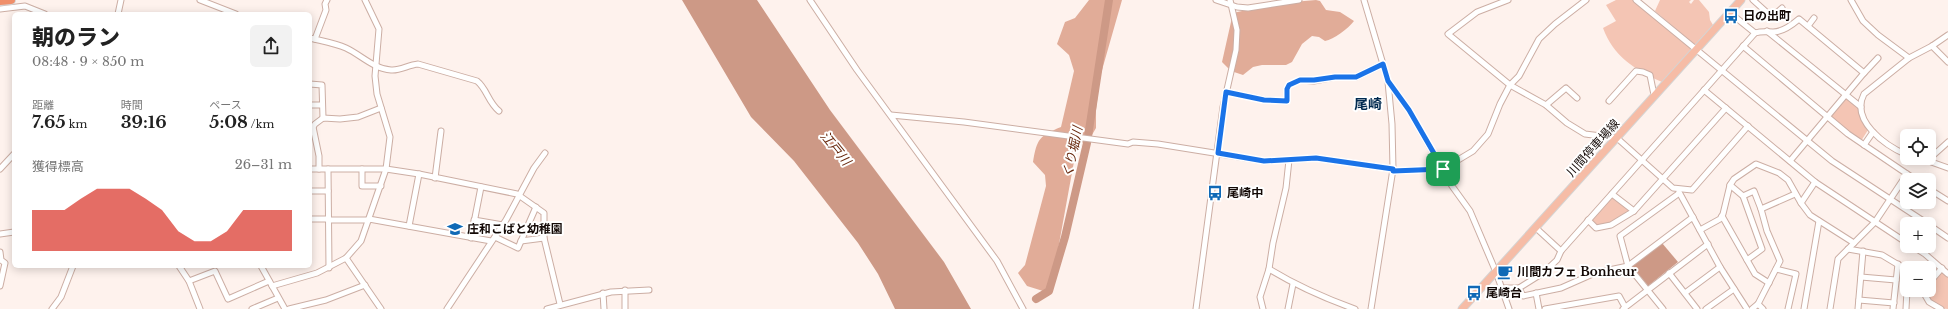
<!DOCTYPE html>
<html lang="ja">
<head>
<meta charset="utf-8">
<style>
  body { margin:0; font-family:"Libre Baskerville","Noto Sans JP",serif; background:#f2f2f2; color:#222; height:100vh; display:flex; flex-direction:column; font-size:15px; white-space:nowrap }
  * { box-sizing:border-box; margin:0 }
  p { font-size:13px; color:#767676 }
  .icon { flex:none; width:22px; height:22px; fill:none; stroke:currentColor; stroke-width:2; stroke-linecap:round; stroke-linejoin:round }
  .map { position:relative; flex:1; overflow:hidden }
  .drawer { position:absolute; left:12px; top:12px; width:300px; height:256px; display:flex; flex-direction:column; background:#fff; border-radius:6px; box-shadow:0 2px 10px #0003 }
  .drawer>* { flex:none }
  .controls { position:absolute; left:1900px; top:129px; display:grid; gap:8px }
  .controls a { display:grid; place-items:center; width:36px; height:36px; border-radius:6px; background:#fff; box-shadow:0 2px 10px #0003; font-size:20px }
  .pin { position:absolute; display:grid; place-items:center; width:34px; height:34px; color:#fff; margin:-17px; border-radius:8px; box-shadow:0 2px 6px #0006 }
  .round { display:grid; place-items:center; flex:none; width:42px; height:42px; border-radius:6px; background:#f2f2f2 }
  .headline { display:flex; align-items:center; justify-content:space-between; height:68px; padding:0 20px }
  h1 { font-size:22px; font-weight:800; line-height:30px }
  .stats { display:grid; grid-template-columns:repeat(3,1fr); gap:6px; height:68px; padding:4px 20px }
  .stats div { display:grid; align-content:center }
  .stats b { font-size:17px; font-weight:800 }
  .stats small { font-size:11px; font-weight:400 }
  .stats p { font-size:11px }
  .chart { height:112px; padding:8px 20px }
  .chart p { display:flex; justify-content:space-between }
  .chart svg { width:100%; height:72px; margin-top:4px; fill:#d93025; opacity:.7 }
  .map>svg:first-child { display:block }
</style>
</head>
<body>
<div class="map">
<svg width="1948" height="309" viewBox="0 0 1948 309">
  <rect width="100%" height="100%" fill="#fef2ed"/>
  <!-- green -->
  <g fill="#f4c5b4">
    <path d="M1616,0H1635L1694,47L1662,82C1635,70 1613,56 1603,28L1616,21L1606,5Z"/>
    <polygon points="1660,0 1691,0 1689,2 1691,4 1694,0 1699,0 1709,12 1710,20 1713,25 1695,45 1655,11"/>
    <polygon points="1846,98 1859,108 1859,112 1868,130 1861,141 1830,118"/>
    <polygon points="1612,195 1631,211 1611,223 1596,227 1590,220"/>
    <path d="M1942,270L1948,276V309C1936,309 1929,299 1924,290H1929V285Z"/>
  </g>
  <!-- forest -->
  <g fill="#e1ac98">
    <path d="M1089,0H1122L1100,77L1096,110V128L1089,140L1077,145L1051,288L1043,291L1027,286L1018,273L1025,265L1046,186L1045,175L1033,162C1037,139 1039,136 1061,127L1074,71L1069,55L1057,44L1065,22L1075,18Z"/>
    <path d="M1316,0L1320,1L1326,10L1340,12L1354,21C1348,29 1334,39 1325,41L1319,37L1312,36L1302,44L1292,62L1286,65H1262L1253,67L1243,75L1231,71L1222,62L1233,13L1242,11L1248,6Z"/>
  </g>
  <!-- water -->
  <g fill="#cd9986">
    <polygon points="682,0 757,0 830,110 944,262 971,309 895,309 878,274 858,243 794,161 751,117"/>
    <polygon points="1662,243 1678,262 1648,286 1632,266"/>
  </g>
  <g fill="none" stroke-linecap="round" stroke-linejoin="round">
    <!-- river -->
    <polyline stroke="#cd9986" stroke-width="8" points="1036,299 1049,291 1065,237 1087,143 1109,0"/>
    <!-- minor casing -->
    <g stroke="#ccaea4" stroke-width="7">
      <g id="minor">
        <polyline points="200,0 236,14"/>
        <polyline points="810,0 857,70 997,261 1023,309"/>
        <polyline points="1216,0 1237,7 1248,8 1299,0"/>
        <polyline points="1364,0 1388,81 1409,110 1452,186 1470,211 1496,272 1509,309"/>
        <polyline points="1508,0 1477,12 1448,34 1510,85 1546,105 1567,123 1585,134 1617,138 1673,188 1692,190 1748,126"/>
        <polyline points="1636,0 1832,161 1928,224"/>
        <polyline points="1753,0 1772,17 1782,8"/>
        <polyline points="1851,0 1863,21 1878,35 1909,58"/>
        <polyline points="0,9 25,6 45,14"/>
        <polyline points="1729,12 1755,33"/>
        <polyline points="118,14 121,0"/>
        <polyline points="1808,26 1814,18"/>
        <polyline points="1767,31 1861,107"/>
        <path d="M310,38C322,41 335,43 346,48C361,55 374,69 391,70C400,71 408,65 418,64L477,81C487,89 488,102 499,111"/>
        <polyline points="315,39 326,10 325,4 327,0"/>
        <polyline points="1743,46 1848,134 1916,180"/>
        <polyline points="1932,46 1948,62"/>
        <polyline points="1864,73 1878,58"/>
        <polyline points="310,84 322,85 323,118"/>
        <polyline points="1704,90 1815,182 1907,243"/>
        <polyline points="1226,92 1265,100 1287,101 1287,89 1289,85 1300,80 1314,81 1335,77 1356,77 1383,64"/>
        <polyline points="1609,101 1636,71 1643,72 1650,75 1654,95"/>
        <polyline points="310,105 322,105"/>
        <polyline points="1546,105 1566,88 1577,98"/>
        <polyline points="891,115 964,122 1128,144 1133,142 1158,144 1264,161 1316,158 1393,169"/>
        <polyline points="313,127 319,156 319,169"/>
        <polyline points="310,131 315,124 323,118 340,119 358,117 381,108"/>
        <polyline points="1864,145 1873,132"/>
        <path d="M1907,155C1886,146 1850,121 1864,94L1909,58L1932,46L1948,35"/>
        <polyline points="1920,158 1948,168"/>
        <polyline points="1928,160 1948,142"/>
        <polyline points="0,169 14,154"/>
        <polyline points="310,169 386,169 419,174 517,194 544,213 544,238 560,304"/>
        <polyline points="328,169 329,268"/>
        <polyline points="362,169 362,186 381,186"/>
        <polyline points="1393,171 1443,169 1473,151 1488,134 1500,104 1510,85 1519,76 1539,39 1555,24 1586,0"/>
        <polyline points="435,178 441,131"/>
        <polyline points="1815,182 1801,203 1810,215 1854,243"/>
        <polyline points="1730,185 1743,196 1762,249 1747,260"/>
        <polyline points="1929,189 1948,201"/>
        <polyline points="310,191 328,191"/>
        <polyline points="1679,192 1720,267 1747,309"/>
        <polyline points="1612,194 1634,211"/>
        <polyline points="1743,196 1754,191 1761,209"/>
        <polyline points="1722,216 1755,274 1769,283"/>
        <polyline points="310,219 328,219"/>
        <polyline points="369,219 491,241"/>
        <polyline points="328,220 369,220"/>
        <polyline points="474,220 503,225"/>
        <polyline points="1588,220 1596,228 1611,225 1634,211 1726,108"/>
        <polyline points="1929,225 1948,238"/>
        <polyline points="409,226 419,174"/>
        <polyline points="1536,228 1561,251"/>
        <polyline points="1700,230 1720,219 1723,214 1730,185 1734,179 1756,164 1779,173 1788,180 1801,203"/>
        <polyline points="0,234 14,232"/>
        <polyline points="495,237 518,248 536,207"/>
        <polyline points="471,238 481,187"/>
        <polyline points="521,241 544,238"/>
        <polyline points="1912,246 1925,254 1948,274"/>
        <polyline points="1848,249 1882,255 1907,270"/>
        <polyline points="0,252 1,260 5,263 0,286"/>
        <polyline points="346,258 381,309"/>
        <polyline points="179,266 189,281 200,309"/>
        <polyline points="261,266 285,309"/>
        <path d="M1269,269C1297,286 1324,298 1355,309"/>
        <polyline points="1776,269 1796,274 1788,309"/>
        <polyline points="1669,273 1697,309"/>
        <polyline points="1861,277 1896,280"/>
        <polyline points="189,281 215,271 228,299 269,281"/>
        <polyline points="1929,283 1942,268"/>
        <polyline points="272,286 317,273 346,258 361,241 386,169 390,137 377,94 375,76 379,29 365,0"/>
        <path d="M1502,288H1519L1543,273L1557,260L1561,251L1755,33C1762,31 1766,32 1773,32C1783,32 1792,25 1799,19L1864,73L1790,161"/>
        <polyline points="1519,288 1523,296 1561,288 1595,273 1628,266 1693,217"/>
        <polyline points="625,290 625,309"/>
        <polyline points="1922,290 1929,302 1941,309"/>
        <polyline points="603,293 604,309"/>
        <polyline points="1536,293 1539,309"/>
        <polyline points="1685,293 1720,267"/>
        <polyline points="1859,300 1894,303"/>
        <polyline points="1758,304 1780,261 1767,231 1761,209 1795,194"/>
        <polyline points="52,309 61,297 73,266"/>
        <polyline points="252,309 278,298"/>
        <polyline points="289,309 326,300 365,285"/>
        <polyline points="447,309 506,220 534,168 545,153"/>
        <polyline points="547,309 611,292 649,290"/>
        <polyline points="1196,309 1223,107 1236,50 1237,30 1230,0"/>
        <polyline points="1263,309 1260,297 1269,269 1273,243 1286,188 1289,160"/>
        <polyline points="1288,309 1293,284"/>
        <polyline points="1371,309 1393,169 1392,124 1388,82"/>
        <polyline points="1545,309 1619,296 1625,307"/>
        <polyline points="1623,309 1708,244"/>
        <polyline points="1663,309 1628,266 1620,236 1678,194"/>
        <polyline points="1706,309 1734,289"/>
        <polyline points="1752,309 1758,304 1763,309"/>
        <polyline points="1804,309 1819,221"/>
        <polyline points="1830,309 1838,259 1875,222 1907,174"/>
        <polyline points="1858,309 1863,251"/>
        <polyline points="1893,309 1898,264"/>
        <polyline points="1906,309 1907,290"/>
      </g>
    </g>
    <!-- major casing -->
    <g stroke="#d5d3d2" stroke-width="9">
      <polyline id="major" points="1462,309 1741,0"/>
    </g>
    <!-- highway casing -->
    <g stroke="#d5d3d2" stroke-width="10">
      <polyline id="highway" points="0,1 11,0"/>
    </g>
    <!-- minor -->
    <use href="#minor" stroke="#fff" stroke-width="5"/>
    <!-- major -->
    <use href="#major" stroke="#f6bca6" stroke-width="7"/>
    <!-- highway -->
    <use href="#highway" stroke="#f08f6a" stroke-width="8"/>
  </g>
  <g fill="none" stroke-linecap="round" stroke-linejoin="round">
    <!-- route casing -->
    <g stroke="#fff" stroke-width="8">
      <polygon id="route" points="1383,64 1388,81 1409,110 1443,169 1393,171 1393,169 1316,158 1264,161 1218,153 1226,92 1264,100 1287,101 1287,89 1289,85 1300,80 1314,80 1335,77 1356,77"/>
    </g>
    <!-- route -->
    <use href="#route" stroke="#1a73e8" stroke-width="5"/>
  </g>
  <!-- icons -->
  <defs>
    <g id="bus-bare" transform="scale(1.2)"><path d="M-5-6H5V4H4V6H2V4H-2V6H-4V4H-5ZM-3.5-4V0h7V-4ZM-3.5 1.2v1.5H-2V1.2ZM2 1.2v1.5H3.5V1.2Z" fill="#0f69b6" stroke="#fff" stroke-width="2.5" paint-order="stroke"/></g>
    <g id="school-bare" transform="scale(1.2)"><path d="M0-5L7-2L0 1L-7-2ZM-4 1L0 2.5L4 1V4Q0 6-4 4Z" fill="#0f69b6" stroke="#fff" stroke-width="2.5" paint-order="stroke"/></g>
    <g id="cafe-bare" transform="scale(1.2)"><path d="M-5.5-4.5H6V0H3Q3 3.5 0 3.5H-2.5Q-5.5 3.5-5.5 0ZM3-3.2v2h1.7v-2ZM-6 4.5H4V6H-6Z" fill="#0f69b6" stroke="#fff" stroke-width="2.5" paint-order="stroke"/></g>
  </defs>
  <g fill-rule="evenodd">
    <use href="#bus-bare" x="1731" y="16"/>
    <use href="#bus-bare" x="1215" y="193"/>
    <use href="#school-bare" x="455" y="229"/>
    <use href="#cafe-bare" x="1505" y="272"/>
    <use href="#bus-bare" x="1474" y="293"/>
  </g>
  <g text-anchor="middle" stroke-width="4" stroke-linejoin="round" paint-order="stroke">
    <!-- poi labels -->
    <g font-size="12" font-weight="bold" fill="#130906" stroke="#fff" text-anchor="start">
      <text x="1743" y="20">日の出町</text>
      <text x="1227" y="197">尾崎中</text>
      <text x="467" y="233">庄和こばと幼稚園</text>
      <text x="1517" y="276">川間カフェ Bonheur</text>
      <text x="1486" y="297">尾崎台</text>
    </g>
    <!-- street labels -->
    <g font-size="12" fill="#130906" stroke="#fff">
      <text transform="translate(1593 148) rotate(-48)" y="4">川間停車場線</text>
    </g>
    <!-- water labels -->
    <g font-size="13" font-style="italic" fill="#68280d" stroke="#fff">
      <text transform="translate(836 148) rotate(51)" y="5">江戸川</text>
      <text transform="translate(1072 152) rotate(-78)" y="5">くり堀川</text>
    </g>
    <!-- quarter labels -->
    <g font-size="14" font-weight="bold" fill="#012a4f" stroke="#fff">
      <text x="1368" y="109">尾崎</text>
    </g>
  </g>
</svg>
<div class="controls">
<a><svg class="icon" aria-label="locate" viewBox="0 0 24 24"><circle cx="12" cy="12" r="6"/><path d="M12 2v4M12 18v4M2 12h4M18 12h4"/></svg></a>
<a><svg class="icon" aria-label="layers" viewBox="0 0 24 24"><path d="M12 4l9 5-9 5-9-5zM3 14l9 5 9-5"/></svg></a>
<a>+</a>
<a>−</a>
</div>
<div class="pin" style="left:1443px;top:169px;background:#1e9e55"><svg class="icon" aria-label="arrive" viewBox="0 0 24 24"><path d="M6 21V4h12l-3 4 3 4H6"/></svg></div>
<section class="drawer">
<div class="headline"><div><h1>朝のラン</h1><p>08:48 · 9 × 850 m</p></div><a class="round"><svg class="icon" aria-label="share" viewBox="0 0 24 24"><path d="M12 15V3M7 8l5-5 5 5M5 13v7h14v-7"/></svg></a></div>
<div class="stats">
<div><p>距離</p><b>7.65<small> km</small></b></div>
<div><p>時間</p><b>39:16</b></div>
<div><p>ペース</p><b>5:08<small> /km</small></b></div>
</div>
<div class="chart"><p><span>獲得標高</span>26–31 m</p>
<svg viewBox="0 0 160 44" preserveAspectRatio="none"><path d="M0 44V19L10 19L20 19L30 12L40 6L50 6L60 6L70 12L80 19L90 32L100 38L110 38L120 32L130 19L140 19L150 19L160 19V44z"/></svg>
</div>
</section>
</div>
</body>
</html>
